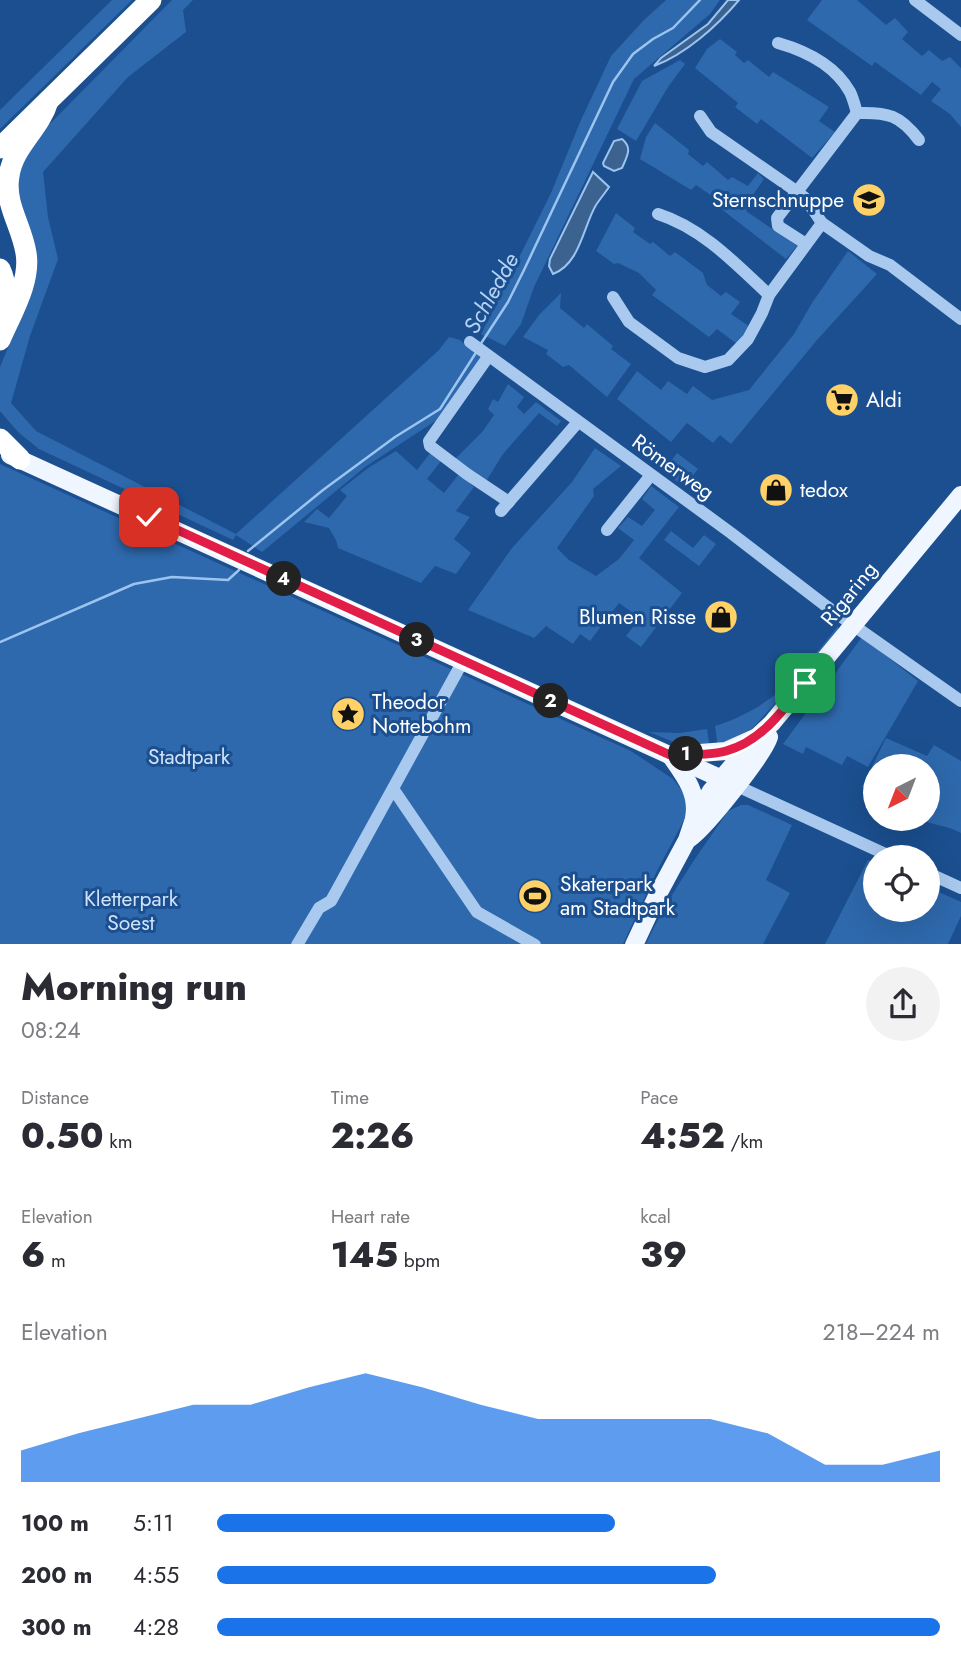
<!DOCTYPE html>
<html lang="en">
<head>
<meta charset="utf-8">
<style>
  body { margin:0; font-family:Jost,sans-serif; background:#f2f2f3; color:#2b2b33; height:100vh; display:flex; flex-direction:column; font-size:26px; white-space:nowrap }
  * { box-sizing:border-box; margin:0 }
  p { font-size:23px; color:#7c7c81 }
  .icon { flex:none; width:38px; height:38px; fill:none; stroke:currentColor; stroke-width:2; stroke-linecap:round; stroke-linejoin:round }
  .map { position:relative; height:944px; overflow:hidden }
  .panel { display:flex; flex-direction:column; background:#fff; flex:1 }
  .panel>* { flex:none }
  .needle { width:46px; rotate:222deg }
  .fabs { position:absolute; left:863px; top:754px; display:grid; gap:14px }
  .fabs a { display:grid; place-items:center; width:77px; height:77px; border-radius:50%; background:#fff; box-shadow:0 7px 28px #0002; font-size:35px }
  .pin { position:absolute; display:grid; place-items:center; width:60px; height:60px; color:#fff; margin:-30px; border-radius:14px; box-shadow:0 4px 10px #0006 }
  .km { position:absolute; width:35px; height:35px; margin:-18px; border-radius:50%; background:#222; color:#fff; font-size:19px; line-height:35px; text-align:center }
  .round { display:grid; place-items:center; flex:none; width:74px; height:74px; border-radius:37px; background:#f2f2f3 }
  .summary { display:flex; align-items:center; justify-content:space-between; height:119px; padding:0 21px }
  h1 { font-size:38px; font-weight:800; line-height:52px }
  .stats { display:grid; grid-template-columns:repeat(3,1fr); gap:10px; height:119px; padding:7px 21px }
  .stats div { display:grid; align-content:center }
  .stats b { font-size:35px; font-weight:800 }
  .stats small { font-size:19px; font-weight:400 }
  .stats p { font-size:19px }
  .chart { height:196px; padding:14px 21px }
  .chart p { display:flex; justify-content:space-between }
  .chart svg { width:100%; height:126px; margin-top:7px; fill:#1a73e8; opacity:.7 }
  ul { padding:0 21px; list-style:none; font-size:23px }
  li { display:grid; grid-template-columns:112px 84px 1fr; align-items:center; height:52px }
  li i { height:18px; border-radius:9px; background:#1a73e8 }
  .map>svg:first-child { display:block }
</style>
</head>
<body>
<div class="map">
<svg width="961" height="945" viewBox="0 0 961 945">
  <rect width="100%" height="100%" fill="#1b4f8f"/>
  <!-- green -->
  <g fill="#2e69ad">
    <polygon points="112,0 132,0 0,129 0,110"/>
    <polygon points="172,0 193,0 183,10 186,32 128,77 43,172 48,217 58,259 30,336 11,403 36,431 236,534 439,350 449,337 460,340 481,358 446,414 365,467 262,552 236,535 233,540 39,449 18,432 0,411 0,367 34,284 18,199 20,168 34,140"/>
    <polygon points="666,0 720,0 710,14 634,79 534,287 521,324 505,346 481,334 551,193 581,120 611,56 644,20"/>
    <polygon points="822,0 857,0 886,25 895,18 908,32 902,39 922,56 929,50 942,61 950,57 961,68 961,127 950,114 931,101 941,89 932,82 921,95 875,62 872,66 807,20"/>
    <polygon points="720,39 737,52 735,55 744,63 748,60 769,77 773,72 829,107 819,121 835,132 812,158 761,119 757,124 735,107 738,103 695,68 707,49"/>
    <polygon points="680,60 685,64 668,87 636,141 617,129 642,81"/>
    <polygon points="655,123 689,150 688,154 703,166 707,162 728,180 732,177 748,186 758,173 764,179 750,199 746,211 797,246 786,259 720,208 722,203 696,185 691,190 640,159 646,137"/>
    <polygon points="616,213 635,228 633,232 650,244 653,242 670,256 675,252 703,273 707,285 721,296 726,292 740,302 731,314 750,327 737,344 717,329 709,337 652,295 656,290 639,273 618,263 614,264 596,251"/>
    <polygon points="848,251 877,274 817,340 731,444 720,435 713,443 687,423 671,442 617,399 637,371 661,390 668,381 687,394 693,386 712,400 749,390 794,334 812,303"/>
    <polygon points="561,293 560,308 584,328 587,324 613,346 611,349 631,364 607,397 569,365 563,367 546,354 548,350 523,337 539,315"/>
    <polygon points="508,384 524,397 517,407 524,414 536,402 561,421 557,426 539,413 503,454 485,483 453,461 483,431 494,415 488,409 493,399 498,402"/>
    <polygon points="595,448 621,466 593,489 594,496 557,548 569,560 596,576 619,559 634,540 618,528 628,517 642,526 655,510 642,499 651,486 679,507 639,558 682,593 641,647 626,636 640,618 619,603 590,641 580,634 573,644 546,626 534,638 468,610 512,548 572,482"/>
    <polygon points="396,451 417,470 431,452 441,461 427,479 444,493 459,474 474,487 456,511 470,517 454,539 471,553 456,574 435,566 421,583 338,548 336,540 329,528 304,522 317,509 329,518 347,496 340,490 368,468"/>
    <polygon points="677,453 698,469 684,487 664,471"/>
    <polygon points="0,464 631,751 673,779 688,799 685,818 657,871 623,944 0,944"/>
    <polygon points="671,531 693,548 704,535 716,544 699,566 664,540"/>
    <path d="M838,626L839,632L752,729L718,749L715,726C774,707 801,673 838,626Z"/>
    <polygon points="862,637 918,681 868,767 847,756 842,765 806,747 803,754 783,744"/>
    <polygon points="707,729 710,750 691,749 649,732 680,733"/>
    <path d="M886,738L927,756L934,745L961,761V833C948,825 934,826 920,819H928V766H875V792L862,787Z"/>
    <path d="M741,805H748L792,825L766,880L790,893L763,944H646C667,899 695,858 724,817L728,811Z"/>
    <polygon points="868,860 875,863 875,910 928,910 928,887 961,902 961,916 948,944 825,944"/>
  </g>
  <!-- water -->
  <g fill="#3c6290" stroke="#9cc4f0" stroke-width="2">
    <path d="M728,0H739C717,26 686,54 654,66L661,58L708,24Z"/>
    <path d="M622,139C633,148 627,156 622,168L614,171L604,166L603,163L614,141Z"/>
    <path d="M593,172L609,187C605,193 600,199 596,205C583,227 580,264 553,274L549,266L550,259Z"/>
  </g>
  <g fill="none" stroke-linecap="round" stroke-linejoin="round">
    <!-- stream -->
    <g stroke="#9cc4f0" stroke-width="2.5">
      <polyline points="480,345 508,302 524,270 613,82 633,54 653,39 673,28 700,0"/>
      <polyline points="248,551 323,490 395,437 440,409 477,351"/>
      <polyline points="0,642 134,584 172,577 228,580 239,570"/>
    </g>
    <!-- minor -->
    <g stroke="#a9c9ee" stroke-width="12">
      <polyline points="915,0 961,35"/>
      <path d="M778,43C806,51 835,65 850,92C853,98 855,106 857,113"/>
      <polyline points="700,116 711,132 796,191 805,198 822,223 869,256 890,265 961,319"/>
      <path d="M658,214C702,228 735,263 769,295"/>
      <path d="M806,244L778,226L777,218L857,113C888,112 900,115 919,140"/>
      <polyline points="613,297 629,322 678,358 705,367 728,360 748,339 762,313 769,295 822,223"/>
      <polyline points="470,342 731,533 826,606 961,701"/>
      <polyline points="488,357 429,441 430,446 467,474 509,502"/>
      <polyline points="501,511 578,422"/>
      <polyline points="607,530 651,475"/>
      <polyline points="735,785 894,858"/>
      <polyline points="394,790 477,912 535,945"/>
      <polyline points="928,873 961,888"/>
      <polyline points="297,945 319,908 331,901 463,661"/>
    </g>
    <!-- major -->
    <g stroke="#f0f6ff" stroke-width="18">
      <polyline points="10,455 735,785"/>
      <path d="M670,755C684,775 699,793 694,818"/>
      <polyline points="674,755 726,751 755,738"/>
      <path d="M690,838C706,827 764,754 769,737"/>
      <polyline points="634,945 657,896 687,840 693,822 711,791 757,737 772,723 961,495"/>
    </g>
    <!-- highway -->
    <g stroke="#fff" stroke-width="21">
      <polyline points="0,148 151,0"/>
      <path d="M0,269C7,284 7,298 2,314"/>
      <path d="M0,340C11,314 31,282 26,253C22,226 4,204 9,176C13,146 40,129 48,101"/>
      <polyline points="0,439 20,459"/>
    </g>
  </g>
  <g fill="none" stroke-linecap="round" stroke-linejoin="round">
    <!-- route casing -->
    <g stroke="#fff" stroke-width="14">
      <path id="route" d="M149,517L670,755C688,754 709,756 726,751C762,741 782,711 805,683"/>
    </g>
    <!-- route -->
    <use href="#route" stroke="#e11d48" stroke-width="9"/>
  </g>
  <!-- icons -->
  <defs>
    <g id="school-disc" transform="scale(1.75)"><circle r="9.5" fill="#ffd166" stroke="#1b4f8f"/><path d="M0-5L7-2L0 1L-7-2ZM-4 1L0 2.5L4 1V4Q0 6-4 4Z" fill="#111"/></g>
    <g id="supermarket-disc" transform="scale(1.75)"><circle r="9.5" fill="#ffd166" stroke="#1b4f8f"/><path d="M-6-5.5h2.5l.6 2H6L4.5 2H-2.5L-4.4-4H-6ZM-1.5 3.2a1.3 1.3 0 1 0 .1 0ZM3 3.2a1.3 1.3 0 1 0 .1 0Z" fill="#111"/></g>
    <g id="shop-disc" transform="scale(1.75)"><circle r="9.5" fill="#ffd166" stroke="#1b4f8f"/><path d="M-5-2.5h2.3a2.7 3.5 0 0 1 5.4 0H5L5.5 6h-11ZM-1.5-2.5h3a1.5 2.3 0 0 0-3 0Z" fill="#111"/></g>
    <g id="sight-disc" transform="scale(1.75)"><circle r="9.5" fill="#ffd166" stroke="#1b4f8f"/><path d="M0-6L1.8-2.2L6-1.7L2.9 1.2L3.7 5.4L0 3.3L-3.7 5.4L-2.9 1.2L-6-1.7L-1.8-2.2Z" fill="#111"/></g>
    <g id="stadium-disc" transform="scale(1.75)"><circle r="9.5" fill="#ffd166" stroke="#1b4f8f"/><path d="M0-5a6.5 5 0 1 0 0 10a6.5 5 0 1 0 0-10ZM-3.5-1.8h7v3.6h-7Z" fill="#111"/></g>
  </defs>
  <g fill-rule="evenodd">
    <use href="#school-disc" x="869" y="200"/>
    <use href="#supermarket-disc" x="842" y="400"/>
    <use href="#shop-disc" x="776" y="490"/>
    <use href="#shop-disc" x="721" y="617"/>
    <use href="#sight-disc" x="348" y="714"/>
    <use href="#stadium-disc" x="535" y="896"/>
  </g>
  <g text-anchor="middle" stroke-width="6" stroke-linejoin="round" paint-order="stroke">
    <!-- poi labels -->
    <g font-size="21" fill="#fff" stroke="#1b4f8f" text-anchor="start">
      <text x="844" y="207" text-anchor="end">Sternschnuppe</text>
      <text x="866" y="407">Aldi</text>
      <text x="800" y="497">tedox</text>
      <text x="696" y="624" text-anchor="end">Blumen Risse</text>
      <text x="372" y="709">Theodor<tspan x="372" dy="24">Nottebohm</tspan></text>
      <text x="560" y="891">Skaterpark<tspan x="560" dy="24">am Stadtpark</tspan></text>
    </g>
    <!-- street labels -->
    <g font-size="21" fill="#fff" stroke="#1b4f8f">
      <text transform="translate(673 467) rotate(36)" y="7">Römerweg</text>
      <text transform="translate(849 594) rotate(-51)" y="7">Rigaring</text>
    </g>
    <!-- park labels -->
    <g font-size="21" fill="#cfe3fa" stroke="#1b4f8f">
      <text x="189" y="764">Stadtpark</text>
      <text x="131" y="906">Kletterpark<tspan x="131" dy="24">Soest</tspan></text>
    </g>
    <!-- water labels -->
    <g font-size="23" font-style="italic" fill="#b5d3f5" stroke="#1b4f8f">
      <text transform="translate(491 293) rotate(-61)" y="8">Schledde</text>
    </g>
  </g>
</svg>
<div class="fabs">
<a><svg class="needle" viewBox="-14 -14 28 28"><path d="M0-13l5 13h-10z" fill="#e53935"/><path d="M0 13l5-13h-10z" fill="#7c7c81"/></svg></a>
<a><svg class="icon" aria-label="locate" viewBox="0 0 24 24"><circle cx="12" cy="12" r="6"/><path d="M12 2v4M12 18v4M2 12h4M18 12h4"/></svg></a>
</div>
<div class="pin" style="left:805px;top:683px;background:#1e9e55"><svg class="icon" aria-label="arrive" viewBox="0 0 24 24"><path d="M6 21V4h12l-3 4 3 4H6"/></svg></div>
<div class="pin" style="left:149px;top:517px;background:#d93025"><svg class="icon" aria-label="check" viewBox="0 0 24 24"><path d="M5 12l5 5 9-10"/></svg></div>
<b class="km" style="left:686px;top:754px">1</b>
<b class="km" style="left:551px;top:701px">2</b>
<b class="km" style="left:417px;top:640px">3</b>
<b class="km" style="left:284px;top:579px">4</b>
</div>
<section class="panel">
<div class="summary"><div><h1>Morning run</h1><p>08:24</p></div><a class="round"><svg class="icon" aria-label="share" viewBox="0 0 24 24"><path d="M12 15V3M7 8l5-5 5 5M5 13v7h14v-7"/></svg></a></div>
<div class="stats">
<div><p>Distance</p><b>0.50<small> km</small></b></div>
<div><p>Time</p><b>2:26</b></div>
<div><p>Pace</p><b>4:52<small> /km</small></b></div>
</div>
<div class="stats">
<div><p>Elevation</p><b>6<small> m</small></b></div>
<div><p>Heart rate</p><b>145<small> bpm</small></b></div>
<div><p>kcal</p><b>39</b></div>
</div>
<div class="chart"><p><span>Elevation</span>218–224 m</p>
<svg viewBox="0 0 160 44" preserveAspectRatio="none"><path d="M0 44V33L10 27L20 22L30 17L40 17L50 11L60 6L70 11L80 17L90 22L100 22L110 22L120 22L130 27L140 38L150 38L160 33V44z"/></svg>
</div>
<ul>
<li><b>100 m</b>5:11<i style="width:55%"></i></li>
<li><b>200 m</b>4:55<i style="width:69%"></i></li>
<li><b>300 m</b>4:28<i style="width:100%"></i></li>
</ul>
</section>
</body>
</html>
